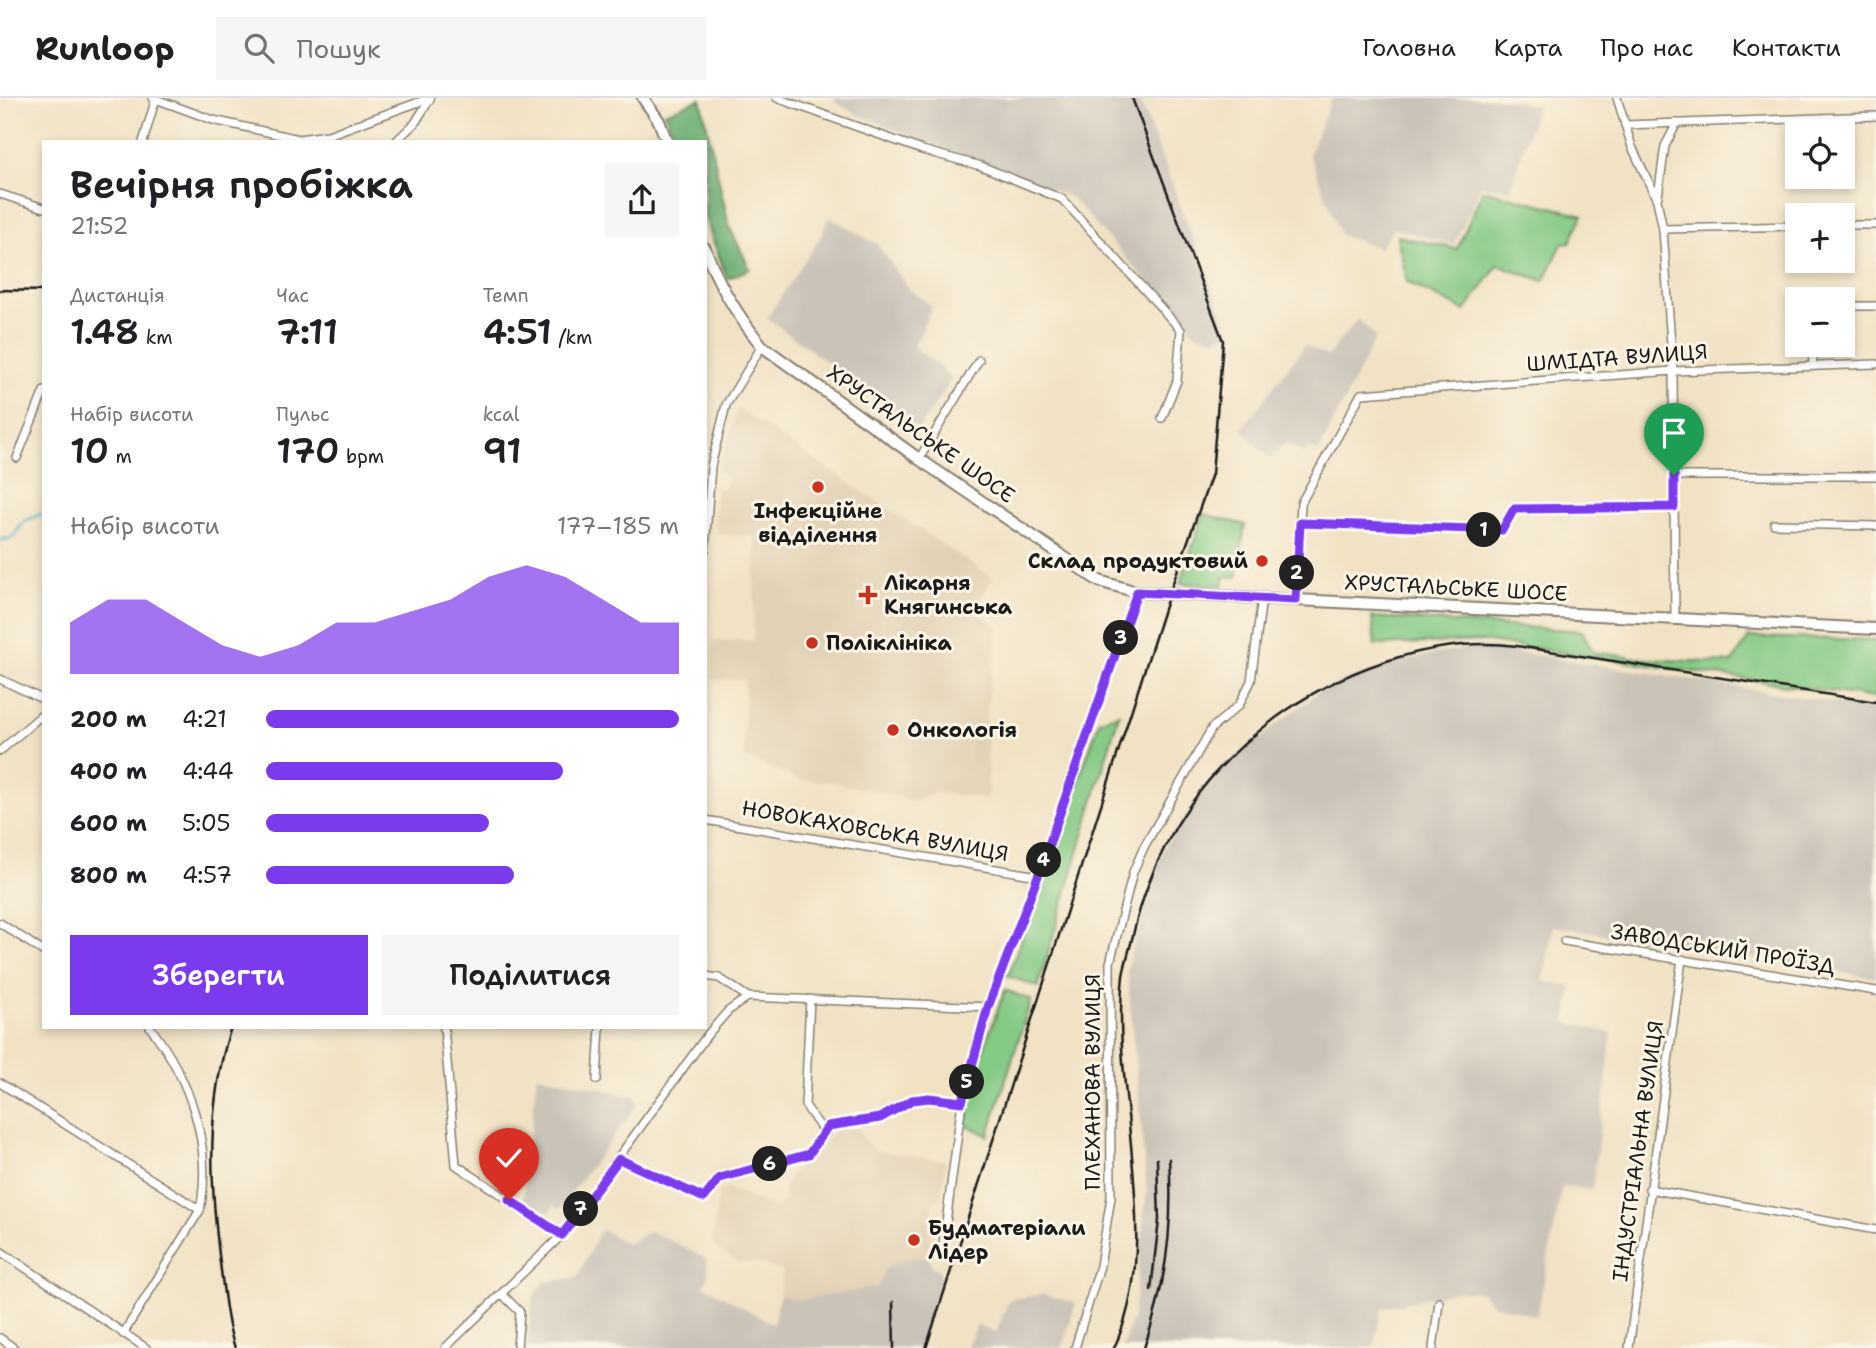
<!DOCTYPE html>
<html lang="uk">
<head>
<meta charset="utf-8">
<style>
  body { margin:0; font-family:"Shantell Sans",sans-serif; background:#f6f6f6; color:#202124; height:100vh; display:flex; flex-direction:column; font-size:26px; white-space:nowrap }
  * { box-sizing:border-box; margin:0 }
  p { font-size:23px; color:#757577 }
  .icon { flex:none; width:38px; height:38px; fill:none; stroke:currentColor; stroke-width:2; stroke-linecap:round; stroke-linejoin:round }
  .map { position:relative; flex:1; overflow:hidden }
  .details { position:absolute; left:42px; top:42px; width:665px; height:889px; display:flex; flex-direction:column; background:#fff; border-radius:0px; box-shadow:0 4px 10px #0003 }
  .details>* { flex:none }
  .controls { position:absolute; left:1785px; top:21px; display:grid; gap:14px }
  .controls a { display:grid; place-items:center; width:70px; height:70px; border-radius:0px; background:#fff; box-shadow:0 4px 10px #0003; font-size:35px }
  .pin { position:absolute; display:grid; place-items:center; width:60px; height:60px; color:#fff; margin:-72px -30px; border-radius:50% 50% 50% 0; rotate:-45deg; box-shadow:0 0 7px #0007 }
  .pin .icon { rotate:45deg }
  .km { position:absolute; width:35px; height:35px; margin:-18px; border-radius:50%; background:#222; color:#fff; font-size:19px; line-height:35px; text-align:center }
  .round { display:grid; place-items:center; flex:none; width:74px; height:74px; border-radius:0px; background:#f6f6f6 }
  .overview { display:flex; align-items:center; justify-content:space-between; height:119px; padding:0 28px }
  h1 { font-size:38px; font-weight:600; line-height:52px }
  .stats { display:grid; grid-template-columns:repeat(3,1fr); gap:10px; height:119px; padding:7px 28px }
  .stats div { display:grid; align-content:center }
  .stats b { font-size:35px; font-weight:600 }
  .stats small { font-size:19px; font-weight:400 }
  .stats p { font-size:19px }
  .chart { height:196px; padding:14px 28px }
  .chart p { display:flex; justify-content:space-between }
  .chart svg { width:100%; height:126px; margin-top:7px; fill:#7c3aed; opacity:.7 }
  .primary-button { display:flex; gap:14px; margin-top:auto; padding:14px 28px }
  .primary-button a { flex:1; height:80px; border-radius:0px; background:#7c3aed; color:#fff; font-size:28px; font-weight:600; line-height:80px; text-align:center }
  .primary-button a+a { background:#f6f6f6; color:#202124 }
  ul { padding:0 28px; list-style:none; font-size:23px }
  li { display:grid; grid-template-columns:112px 84px 1fr; align-items:center; height:52px }
  li i { height:18px; border-radius:9px; background:#7c3aed }
  header { display:flex; align-items:center; gap:42px; box-sizing:border-box; height:98px; padding:0 35px; background:#fff; border-bottom:2px solid #e0e0e0 }
  header strong { font-size:33px }
  nav { display:flex; gap:38px; margin-inline-start:auto; font-size:24px }
  .search { width:490px; height:63px; background:#f6f6f6; display:flex; align-items:center; gap:18px; box-sizing:border-box; padding:0 24px; border-radius:0px; color:#757577; font-size:26px }
  .map>svg:first-child { display:block }
</style>
</head>
<body>
<header>
<strong>Runloop</strong>
<div class="search"><svg class="icon" aria-label="search" viewBox="0 0 24 24"><circle cx="10" cy="10" r="6"/><path d="M15 15l6 6"/></svg>Пошук</div>
<nav><a>Головна</a><a>Карта</a><a>Про нас</a><a>Контакти</a></nav>
</header>
<div class="map">
<svg width="1876" height="1250" viewBox="0 0 1876 1250">
  <rect width="100%" height="100%" fill="#fcf5e5"/>
  <filter id="ink" filterUnits="userSpaceOnUse"><feTurbulence type="fractalNoise" baseFrequency=".0143" numOctaves="2"/><feDisplacementMap in="SourceGraphic" scale="14" xChannelSelector="R" yChannelSelector="G"/><feConvolveMatrix kernelMatrix="1 2 1 2 8 2 1 2 1" color-interpolation-filters="sRGB"/></filter>
  <filter id="wash" filterUnits="userSpaceOnUse"><feTurbulence type="fractalNoise" baseFrequency=".00686" numOctaves="4" result="noise"/><feDisplacementMap in="SourceGraphic" scale="28" xChannelSelector="R" yChannelSelector="G"/><feGaussianBlur stdDeviation="1.57" result="paint"/><feColorMatrix in="noise" values="0 0 0 0 0 0 0 0 0 0 0 0 0 0 0 0 0 1.4 0 .05"/><feComposite in="paint" operator="in"/></filter>
  <g filter="url(#wash)">
    <rect width="100%" height="100%" fill="#f1e2c4"/>
    <!-- built -->
    <g fill="#e2d1b4">
      <polygon points="738,311 993,480 973,512 998,529 986,620 988,695 985,701 933,694 916,703 834,684 800,682 744,659 745,582 712,582 713,542 753,543 756,438 717,436 718,429 714,428 716,392 726,389 728,380 718,372"/>
      <polygon points="856,1029 873,1052 946,1063 941,1103 936,1101 933,1107 931,1159 910,1160 878,1189 798,1202 780,1197 783,1173 753,1164 740,1165 717,1152 712,1144 718,1095 726,1090 773,1109 784,1104 784,1089 794,1072 809,1063 835,1032"/>
    </g>
    <!-- industrial -->
    <g fill="#cac3b8">
      <polygon points="836,0 1139,0 1229,235 1214,241 1195,236 1072,100 859,17 835,4"/>
      <polygon points="1332,0 1500,0 1537,8 1510,91 1481,88 1454,147 1394,130 1379,150 1341,137 1309,56"/>
      <polygon points="829,119 877,146 911,193 932,208 914,249 953,280 918,331 767,220 821,138"/>
      <polygon points="1358,221 1376,239 1318,355 1308,350 1304,355 1286,344 1270,361 1242,331 1305,247 1327,258"/>
      <polygon points="1477,548 1876,611 1876,880 1553,828 1543,883 1572,888 1566,924 1612,935 1592,1092 1562,1089 1537,1218 1491,1206 1482,1194 1457,1193 1382,1210 1373,1250 1122,1250 1133,1219 1147,1092 1127,871 1157,767 1166,746 1215,675 1321,592 1403,562"/>
      <polygon points="537,977 635,998 638,1006 559,1111 554,1108 549,1115 523,1101"/>
      <polygon points="601,1131 627,1146 651,1133 707,1161 708,1180 703,1187 773,1226 780,1197 798,1202 878,1189 885,1171 910,1160 929,1159 931,1169 939,1171 940,1183 918,1250 527,1250 533,1199 544,1184 577,1179"/>
      <polygon points="1043,1196 1076,1205 1062,1250 966,1250 977,1228 996,1235 1009,1202"/>
    </g>
    <!-- green -->
    <g fill="#84c984" stroke="#507250" stroke-width="2">
      <polygon points="1483,92 1583,117 1570,145 1563,144 1544,183 1498,167 1465,213 1407,184 1397,138 1457,151"/>
      <polygon points="1204,416 1245,427 1237,479 1225,478 1223,488 1180,485"/>
      <polygon points="1372,519 1582,533 1593,554 1645,561 1732,565 1749,539 1876,542 1876,600 1482,543 1375,547"/>
      <polygon points="1119,616 1038,889 1008,878 1100,622"/>
      <polygon points="1005,892 1031,902 988,1038 965,1026 981,957"/>
    </g>
    <!-- forest -->
    <polygon fill="#6bad72" stroke="#446447" stroke-width="2" points="701,1 729,128 750,171 727,181 705,120 705,44 678,44 664,15"/>
    <g fill="none" stroke-linecap="round" stroke-linejoin="round">
      <!-- stream -->
      <polyline stroke="#47b2c5" stroke-width="2.5" points="0,442 12,440 25,423 44,415"/>
    </g>
  </g>
  <g filter="url(#ink)">
    <g fill="none" stroke-linecap="round" stroke-linejoin="round">
      <!-- street casing -->
      <g stroke="#867f70" stroke-width="10">
        <g id="street">
          <polyline points="153,0 213,22 299,41 328,37 430,0"/>
          <polyline points="777,0 922,52 981,68 1062,101 1181,232 1177,283 1162,320"/>
          <polyline points="1617,0 1632,49 1657,102 1663,131 1673,275 1675,520"/>
          <polyline points="1625,27 1876,18"/>
          <polyline points="143,44 156,0"/>
          <polyline points="395,44 415,25 430,1"/>
          <polyline points="0,96 44,110"/>
          <polyline points="1658,98 1665,48 1677,25"/>
          <polyline points="1843,127 1876,127"/>
          <polyline points="1663,131 1797,128"/>
          <polyline points="1843,208 1876,208"/>
          <polyline points="1812,247 1813,268"/>
          <polyline points="17,360 44,293"/>
          <polyline points="919,361 979,262"/>
          <polyline points="1674,378 1876,378"/>
          <polyline points="1300,425 1502,432 1514,411 1674,409"/>
          <polyline points="1774,426 1876,428"/>
          <polyline points="705,452 711,368 726,307 762,248"/>
          <polyline points="1296,502 1301,405 1361,296 1673,273 1876,266"/>
          <polyline points="0,581 44,602"/>
          <polyline points="0,653 44,615"/>
          <polyline points="705,722 1038,778"/>
          <polyline points="0,825 44,854"/>
          <polyline points="1564,843 1876,893"/>
          <polyline points="705,878 719,880 748,899 988,909"/>
          <polyline points="810,901 805,1007 825,1036"/>
          <path d="M150,929C190,981 213,1047 200,1112"/>
          <polyline points="444,929 456,1067 562,1137"/>
          <polyline points="597,982 600,929"/>
          <polyline points="0,985 200,1112 123,1236"/>
          <polyline points="619,1061 704,1100 720,1080 809,1056 828,1028 880,1020 912,1002 929,1000 962,1004"/>
          <polyline points="1649,1091 1876,1132"/>
          <polyline points="943,1147 962,1004 970,972 988,909 1038,778 1137,494"/>
          <polyline points="0,1153 146,1250"/>
          <polyline points="502,1196 520,1214 517,1250"/>
          <polyline points="0,1240 14,1250"/>
          <polyline points="445,1250 562,1137 708,936 728,913 748,899"/>
          <polyline points="1075,1250 1100,1168 1111,1099 1110,865 1133,774 1144,749 1212,630 1239,607 1251,583 1262,500"/>
          <polyline points="1433,1250 1439,1204"/>
          <polyline points="1629,1250 1682,861"/>
        </g>
      </g>
      <!-- secondary casing -->
      <g stroke="#867f70" stroke-width="14">
        <g id="secondary">
          <polyline points="643,0 659,23 667,44"/>
          <path d="M705,150C718,187 737,217 762,248L919,361L1099,483L1137,494L1876,531"/>
        </g>
      </g>
      <!-- street -->
      <use href="#street" stroke="#fff" stroke-width="7"/>
      <!-- secondary -->
      <use href="#secondary" stroke="#fff" stroke-width="10"/>
      <!-- rail -->
      <g stroke="#1c1c1c" stroke-width="2.5">
        <polyline points="0,192 44,193"/>
        <path d="M231,929C206,1007 210,1084 220,1165C224,1193 226,1223 235,1250"/>
        <polyline points="1151,1192 1159,1122 1157,1061"/>
        <polyline points="893,1204 894,1250"/>
        <polyline points="926,1250 1169,496 1212,376 1223,243 1132,0"/>
        <path d="M1114,1250C1144,1186 1137,1116 1131,1047C1126,992 1117,934 1123,878C1125,865 1130,851 1133,837C1155,743 1207,667 1287,612C1351,568 1439,538 1517,548L1876,604"/>
        <path d="M1144,1250C1166,1188 1174,1127 1169,1061"/>
      </g>
    </g>
  </g>
  <g fill="none" stroke-linecap="round" stroke-linejoin="round" filter="url(#ink)">
    <!-- route casing -->
    <g stroke="#fff" stroke-width="14">
      <polyline id="route" points="509,1102 562,1137 619,1061 704,1100 720,1080 809,1056 828,1028 880,1020 912,1002 929,1000 962,1004 988,909 1038,778 1137,494 1296,502 1300,425 1502,432 1514,411 1674,409 1674,377"/>
    </g>
    <!-- route -->
    <use href="#route" stroke="#7c3aed" stroke-width="9"/>
  </g>
  <!-- markers -->
  <g fill="#c8321e" stroke="#fcf5e5" stroke-width="2.5">
    <circle cx="818" cy="389" r="7"/>
    <circle cx="1262" cy="463" r="7"/>
    <path d="M864.5 486.5h7v7h7v7h-7v7h-7v-7h-7v-7h7z"/>
    <circle cx="812" cy="545" r="7"/>
    <circle cx="893" cy="632" r="7"/>
    <circle cx="914" cy="1142" r="7"/>
  </g>
  <g text-anchor="middle" stroke-width="6" stroke-linejoin="round" paint-order="stroke">
    <!-- street labels -->
    <g font-size="21" fill="#1c1c1c" stroke="#fcf5e5">
      <text transform="translate(1617 260) rotate(-4)" y="7">ШМІДТА ВУЛИЦЯ</text>
      <text transform="translate(921 336) rotate(35)" y="7">ХРУСТАЛЬСЬКЕ ШОСЕ</text>
      <text transform="translate(1456 490) rotate(3)" y="7">ХРУСТАЛЬСЬКЕ ШОСЕ</text>
      <text transform="translate(875 733) rotate(10)" y="7">НОВОКАХОВСЬКА ВУЛИЦЯ</text>
      <text transform="translate(1723 851) rotate(9)" y="7">ЗАВОДСЬКИЙ ПРОЇЗД</text>
      <text transform="translate(1093 984) rotate(-90)" y="7">ПЛЕХАНОВА ВУЛИЦЯ</text>
      <text transform="translate(1638 1053) rotate(-82)" y="7">ІНДУСТРІАЛЬНА ВУЛИЦЯ</text>
    </g>
    <!-- poi labels -->
    <g font-size="21" font-weight="bold" fill="#1c1c1c" stroke="#fcf5e5" text-anchor="start">
      <text x="818" y="420" text-anchor="middle">Інфекційне<tspan x="818" dy="24">відділення</tspan></text>
      <text x="1248" y="470" text-anchor="end">Склад продуктовий</text>
      <text x="884" y="492">Лікарня<tspan x="884" dy="24">Княгинська</tspan></text>
      <text x="826" y="552">Поліклініка</text>
      <text x="907" y="639">Онкологія</text>
      <text x="928" y="1137">Будматеріали<tspan x="928" dy="24">Лідер</tspan></text>
    </g>
  </g>
</svg>
<div class="controls">
<a><svg class="icon" aria-label="locate" viewBox="0 0 24 24"><circle cx="12" cy="12" r="6"/><path d="M12 2v4M12 18v4M2 12h4M18 12h4"/></svg></a>
<a>+</a>
<a>−</a>
</div>
<div class="pin" style="left:1674px;top:377px;background:#1e9e55"><svg class="icon" aria-label="arrive" viewBox="0 0 24 24"><path d="M6 21V4h12l-3 4 3 4H6"/></svg></div>
<div class="pin" style="left:509px;top:1102px;background:#d93025"><svg class="icon" aria-label="check" viewBox="0 0 24 24"><path d="M5 12l5 5 9-10"/></svg></div>
<b class="km" style="left:1484px;top:432px">1</b>
<b class="km" style="left:1297px;top:475px">2</b>
<b class="km" style="left:1121px;top:540px">3</b>
<b class="km" style="left:1044px;top:762px">4</b>
<b class="km" style="left:967px;top:984px">5</b>
<b class="km" style="left:770px;top:1066px">6</b>
<b class="km" style="left:581px;top:1111px">7</b>
<section class="details">
<div class="overview"><div><h1>Вечірня пробіжка</h1><p>21:52</p></div><a class="round"><svg class="icon" aria-label="share" viewBox="0 0 24 24"><path d="M12 15V3M7 8l5-5 5 5M5 13v7h14v-7"/></svg></a></div>
<div class="stats">
<div><p>Дистанція</p><b>1.48<small> km</small></b></div>
<div><p>Час</p><b>7:11</b></div>
<div><p>Темп</p><b>4:51<small> /km</small></b></div>
</div>
<div class="stats">
<div><p>Набір висоти</p><b>10<small> m</small></b></div>
<div><p>Пульс</p><b>170<small> bpm</small></b></div>
<div><p>kcal</p><b>91</b></div>
</div>
<div class="chart"><p><span>Набір висоти</span>177–185 m</p>
<svg viewBox="0 0 160 44" preserveAspectRatio="none"><path d="M0 44V26L10 18L20 18L30 26L40 34L50 38L60 34L70 26L80 26L90 22L100 18L110 10L120 6L130 10L140 18L150 26L160 26V44z"/></svg>
</div>
<ul>
<li><b>200 m</b>4:21<i style="width:100%"></i></li>
<li><b>400 m</b>4:44<i style="width:72%"></i></li>
<li><b>600 m</b>5:05<i style="width:54%"></i></li>
<li><b>800 m</b>4:57<i style="width:60%"></i></li>
</ul>
<div class="primary-button"><a>Зберегти</a><a>Поділитися</a></div>
</section>
</div>
</body>
</html>
